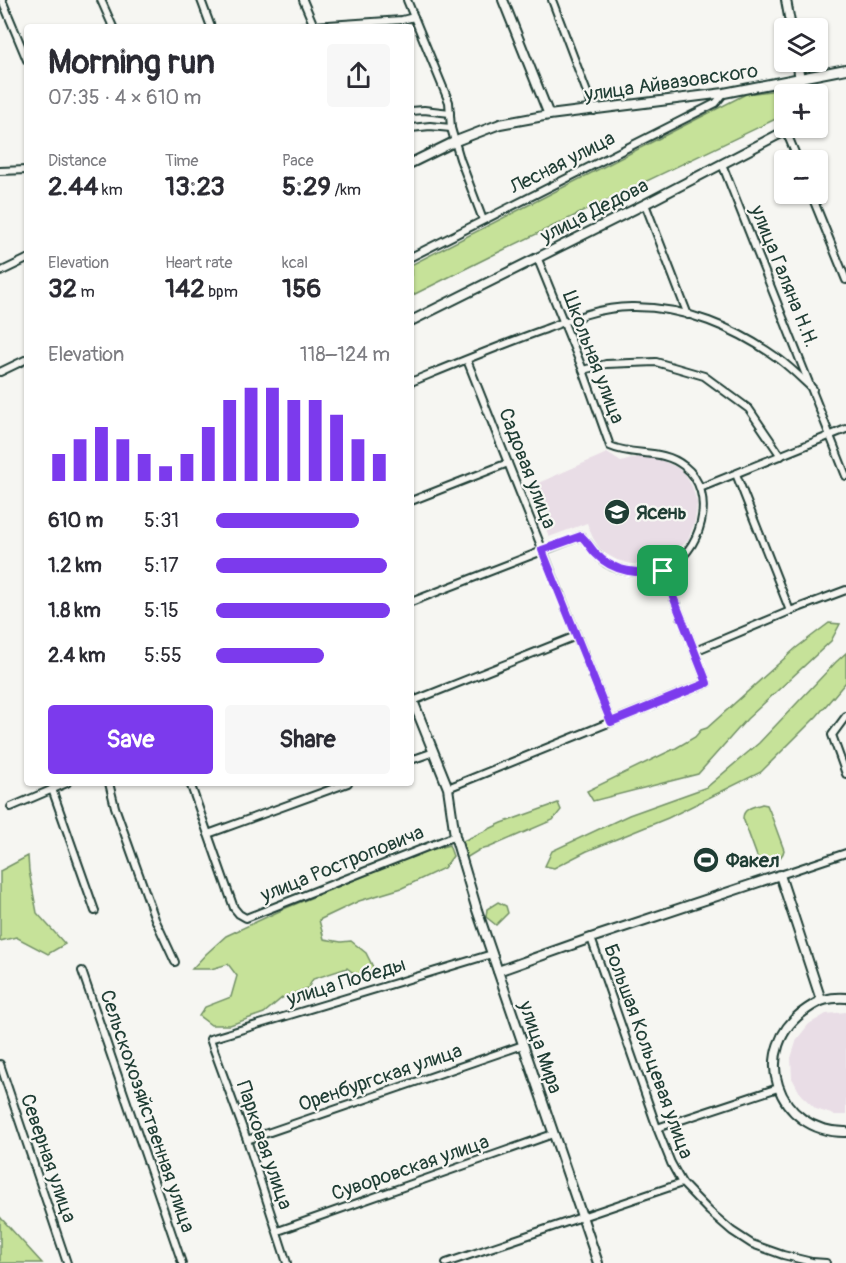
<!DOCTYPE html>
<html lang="en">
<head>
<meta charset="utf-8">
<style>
  body { margin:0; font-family:Pangolin,sans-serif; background:#f7f7f7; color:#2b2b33; height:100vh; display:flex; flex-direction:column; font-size:22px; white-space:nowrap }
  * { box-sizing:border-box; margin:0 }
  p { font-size:20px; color:#7c7c81 }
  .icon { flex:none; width:33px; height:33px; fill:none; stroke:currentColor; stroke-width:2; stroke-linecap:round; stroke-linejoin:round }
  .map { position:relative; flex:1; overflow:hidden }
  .sheet { position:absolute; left:24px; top:24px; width:390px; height:762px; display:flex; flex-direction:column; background:#fff; border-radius:6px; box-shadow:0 2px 4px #0004 }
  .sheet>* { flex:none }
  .fabs { position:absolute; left:774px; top:18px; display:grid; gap:12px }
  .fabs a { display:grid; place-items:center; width:54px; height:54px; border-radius:6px; background:#fff; box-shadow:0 2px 4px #0004; font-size:30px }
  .pin { position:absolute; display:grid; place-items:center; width:51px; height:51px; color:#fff; margin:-26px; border-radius:12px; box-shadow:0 3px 9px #0006 }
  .round { display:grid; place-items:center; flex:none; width:63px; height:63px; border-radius:6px; background:#f7f7f7 }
  .head { display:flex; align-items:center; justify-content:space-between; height:102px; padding:0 24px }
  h1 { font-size:33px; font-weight:700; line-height:45px }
  .metrics { display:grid; grid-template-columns:repeat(3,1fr); gap:9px; height:102px; padding:6px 24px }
  .metrics div { display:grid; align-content:center }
  .metrics b { font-size:26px; font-weight:700 }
  .metrics small { font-size:16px; font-weight:400 }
  .metrics p { font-size:16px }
  .chart { height:168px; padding:12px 24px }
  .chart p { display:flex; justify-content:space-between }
  .chart svg { width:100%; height:108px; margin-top:6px; stroke:#7c3aed; stroke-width:6 }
  .primary-button { display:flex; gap:12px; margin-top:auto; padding:12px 24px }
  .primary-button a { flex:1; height:69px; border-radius:6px; background:#7c3aed; color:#fff; font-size:24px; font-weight:700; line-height:69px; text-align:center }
  .primary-button a+a { background:#f7f7f7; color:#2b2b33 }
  ul { padding:0 24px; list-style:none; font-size:20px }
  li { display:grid; grid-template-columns:96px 72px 1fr; align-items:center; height:45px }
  li i { height:15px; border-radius:8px; background:#7c3aed }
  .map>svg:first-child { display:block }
</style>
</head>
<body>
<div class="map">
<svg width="846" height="1263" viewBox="0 0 846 1263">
  <rect width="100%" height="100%" fill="#f6f6f2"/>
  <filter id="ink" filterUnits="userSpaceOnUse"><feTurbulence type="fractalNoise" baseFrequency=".0167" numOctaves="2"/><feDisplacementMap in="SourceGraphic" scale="12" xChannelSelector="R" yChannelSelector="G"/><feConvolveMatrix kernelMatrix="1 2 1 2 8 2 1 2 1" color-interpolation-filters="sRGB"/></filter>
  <g filter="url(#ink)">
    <!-- built -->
    <g fill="#e9dde6">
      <polygon points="607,453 621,462 638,457 648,457 661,460 676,467 684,473 692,486 697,503 695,521 688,540 677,551 664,559 648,564 632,564 617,560 601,551 593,538 587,523 549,537 529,487"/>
      <polygon points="846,1012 846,1115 834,1115 816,1109 801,1095 792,1078 791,1058 797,1039 809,1024 826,1014"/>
    </g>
    <!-- green -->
    <g fill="#c6e299" stroke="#729066" stroke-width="1.5">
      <polygon points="794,88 793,94 784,94 784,115 501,251 411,296 411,265 746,94"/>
      <polygon points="829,623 840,624 831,641 747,719 698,774 593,801 587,791 676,748 695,737 701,730 707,728 796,648"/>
      <polygon points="846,653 846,682 817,716 761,772 668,818 587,851 554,868 545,866 552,851 629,815 707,787 759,743 836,662"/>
      <polygon points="558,803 561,810 553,820 488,848 479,850 466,858 461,842 502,823"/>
      <path d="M762,804L767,805L770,812L784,850C782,861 766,866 758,859L743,818C743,808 754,807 762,804Z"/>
      <polygon points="449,845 453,856 444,868 402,888 359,901 319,920 324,939 341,942 351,941 366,953 376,973 360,978 347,968 313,979 308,988 282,998 264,1013 230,1025 211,1025 199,1016 205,1007 231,997 237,976 228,964 211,969 192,969 206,954 226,936 286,908 420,853"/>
      <polygon points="28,856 29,871 37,913 65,944 48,954 16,937 0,941 0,871"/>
      <polygon points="498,902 506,906 508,913 496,925 486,917 487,909"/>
      <polygon points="0,1217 42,1263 0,1263"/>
    </g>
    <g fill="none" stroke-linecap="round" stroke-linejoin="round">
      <!-- minor casing -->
      <g stroke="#1f3d34" stroke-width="10">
        <g id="minor">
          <polyline points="2,0 27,60"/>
          <polyline points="101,0 113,27"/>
          <polyline points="201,0 211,27"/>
          <polyline points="303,0 314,26"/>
          <polyline points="407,0 449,102 451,128 460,159 483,220"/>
          <polyline points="552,0 594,111"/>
          <polyline points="299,27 402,20 414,17"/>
          <polyline points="411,111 424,110 450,113"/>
          <polyline points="411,128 430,126 451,128"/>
          <polyline points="786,131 798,160"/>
          <polyline points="722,164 846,476"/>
          <polyline points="0,171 27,170"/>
          <polyline points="811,194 846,280"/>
          <polyline points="645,204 688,315"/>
          <polyline points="411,257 716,103 724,93"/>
          <polyline points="0,272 27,259"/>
          <polyline points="467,360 611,722"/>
          <polyline points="583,370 606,364 656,362 704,376 749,409 781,456"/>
          <polyline points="0,372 27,359"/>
          <path d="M411,382C455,364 498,346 543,330C571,319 600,307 631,307C684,306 736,328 779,359C791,368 802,379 813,389"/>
          <polyline points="736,474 790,611"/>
          <polyline points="700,488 846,429"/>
          <polyline points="411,501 508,463"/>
          <path d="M411,602L581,536C590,544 595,555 606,563C615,569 626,571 636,572C645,573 656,574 664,570C701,554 719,493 684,466C662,448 634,457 610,446L583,370L537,257"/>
          <polyline points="695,651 790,611 846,590"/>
          <polyline points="413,701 576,636"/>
          <polyline points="846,716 832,735 846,774"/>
          <polyline points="411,760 434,752"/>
          <polyline points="109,783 115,807 155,919 175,962"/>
          <polyline points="190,783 234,908 239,914 246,918 455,836"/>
          <polyline points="448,788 707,683 663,571"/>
          <polyline points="52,789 95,911"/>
          <polyline points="11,807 67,783"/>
          <polyline points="208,834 348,783"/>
          <polyline points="780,875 846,853"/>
          <polyline points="591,938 657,1128 671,1163 682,1183 709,1211 732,1231 752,1244 783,1255 812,1262 826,1263"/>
          <polyline points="82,971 182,1263"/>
          <polyline points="0,1064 67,1263"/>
          <polyline points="657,1128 778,1088"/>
          <polyline points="247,1140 523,1045"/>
          <polyline points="278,1231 553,1134"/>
          <polyline points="287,1263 247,1140 210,1039 492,954"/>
          <polyline points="446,1263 682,1183"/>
        </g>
      </g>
      <!-- tertiary casing -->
      <g stroke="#1f3d34" stroke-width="12">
        <g id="tertiary">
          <polyline points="503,0 549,115"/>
          <polyline points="786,0 791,28"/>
          <polyline points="797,62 800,79 800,94"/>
          <polyline points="411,163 456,141 500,124 549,115 724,93 846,69"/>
          <polyline points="411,321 645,204 791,128"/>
          <polyline points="411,696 448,788 455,836 477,910 598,1263"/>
          <polyline points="498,971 591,938 780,875 821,1000"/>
          <path d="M846,998C829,997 820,1000 807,1009C748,1048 776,1133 846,1132"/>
        </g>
      </g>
      <!-- minor -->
      <use href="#minor" stroke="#f6f6f2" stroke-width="6"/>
      <!-- tertiary -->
      <use href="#tertiary" stroke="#f6f6f2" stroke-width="8"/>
    </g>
  </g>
  <g fill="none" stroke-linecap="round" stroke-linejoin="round" filter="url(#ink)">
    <!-- route casing -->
    <g stroke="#fff" stroke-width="12">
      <path id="route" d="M581,536C587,541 591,549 596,554C614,573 639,574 663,571L707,683L611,722L542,550Z"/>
    </g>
    <!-- route -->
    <use href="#route" stroke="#7c3aed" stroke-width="8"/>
  </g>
  <!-- icons -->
  <defs>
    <g id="school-disc" transform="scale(1.35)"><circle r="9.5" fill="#1f3d34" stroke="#f6f6f2"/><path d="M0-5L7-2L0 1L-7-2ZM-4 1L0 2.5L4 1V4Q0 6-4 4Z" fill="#fff"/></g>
    <g id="stadium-disc" transform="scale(1.35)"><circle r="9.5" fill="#1f3d34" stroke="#f6f6f2"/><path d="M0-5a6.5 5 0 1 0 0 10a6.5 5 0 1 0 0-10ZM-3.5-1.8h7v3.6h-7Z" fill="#fff"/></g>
  </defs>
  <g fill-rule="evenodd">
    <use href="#school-disc" x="617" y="512"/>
    <use href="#stadium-disc" x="706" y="860"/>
  </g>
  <g text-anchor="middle" stroke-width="4.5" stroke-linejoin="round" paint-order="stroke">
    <!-- street labels -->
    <g font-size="20" fill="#1f3d34" stroke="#f6f6f2">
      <text transform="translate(671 82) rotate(-8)" y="7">улица Айвазовского</text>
      <text transform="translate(562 162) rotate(-27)" y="7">Лесная улица</text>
      <text transform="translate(594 210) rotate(-27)" y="7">улица Дедова</text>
      <text transform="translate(785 276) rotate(68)" y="7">улица Галяна Н.Н.</text>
      <text transform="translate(594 357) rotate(69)" y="7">Школьная улица</text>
      <text transform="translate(528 468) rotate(69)" y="7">Садовая улица</text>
      <text transform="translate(342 863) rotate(-22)" y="7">улица Ростроповича</text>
      <text transform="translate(346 981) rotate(-17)" y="7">улица Победы</text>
      <text transform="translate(541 1047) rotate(71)" y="7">улица Мира</text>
      <text transform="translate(649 1051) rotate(70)" y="7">Большая Кольцевая улица</text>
      <text transform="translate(380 1077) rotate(-19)" y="7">Оренбургская улица</text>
      <text transform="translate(148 1111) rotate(71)" y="7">Сельскохозяйственная улица</text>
      <text transform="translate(265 1145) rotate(71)" y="7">Парковая улица</text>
      <text transform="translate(49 1158) rotate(71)" y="7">Северная улица</text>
      <text transform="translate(410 1167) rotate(-19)" y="7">Суворовская улица</text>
    </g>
    <!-- poi labels -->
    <g font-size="20" font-weight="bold" fill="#1f3d34" stroke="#f6f6f2" text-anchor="start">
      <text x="636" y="519">Ясень</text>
      <text x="726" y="867">Факел</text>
    </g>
  </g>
</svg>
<div class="fabs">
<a><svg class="icon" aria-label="layers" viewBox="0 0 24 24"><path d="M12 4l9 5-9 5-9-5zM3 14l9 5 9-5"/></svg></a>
<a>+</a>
<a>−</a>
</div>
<div class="pin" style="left:663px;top:571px;background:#1e9e55"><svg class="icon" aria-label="arrive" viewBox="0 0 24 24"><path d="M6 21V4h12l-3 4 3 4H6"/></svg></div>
<section class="sheet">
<div class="head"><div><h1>Morning run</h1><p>07:35 · 4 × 610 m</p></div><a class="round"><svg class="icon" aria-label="share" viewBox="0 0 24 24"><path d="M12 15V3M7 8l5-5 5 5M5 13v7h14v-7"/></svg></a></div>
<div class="metrics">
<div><p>Distance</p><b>2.44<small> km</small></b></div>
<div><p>Time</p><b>13:23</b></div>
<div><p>Pace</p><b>5:29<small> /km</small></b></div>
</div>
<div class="metrics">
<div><p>Elevation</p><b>32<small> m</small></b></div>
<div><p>Heart rate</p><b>142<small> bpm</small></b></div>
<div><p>kcal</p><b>156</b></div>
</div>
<div class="chart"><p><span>Elevation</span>118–124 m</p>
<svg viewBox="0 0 160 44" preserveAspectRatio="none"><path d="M5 44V33M15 44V27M25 44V22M35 44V27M45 44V33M55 44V38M65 44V33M75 44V22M85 44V11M95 44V6M105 44V6M115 44V11M125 44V11M135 44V17M145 44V27M155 44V33"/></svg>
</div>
<ul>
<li><b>610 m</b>5:31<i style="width:82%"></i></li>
<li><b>1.2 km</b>5:17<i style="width:98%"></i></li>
<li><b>1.8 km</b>5:15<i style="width:100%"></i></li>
<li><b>2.4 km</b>5:55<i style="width:62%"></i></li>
</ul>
<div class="primary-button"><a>Save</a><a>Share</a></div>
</section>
</div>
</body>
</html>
